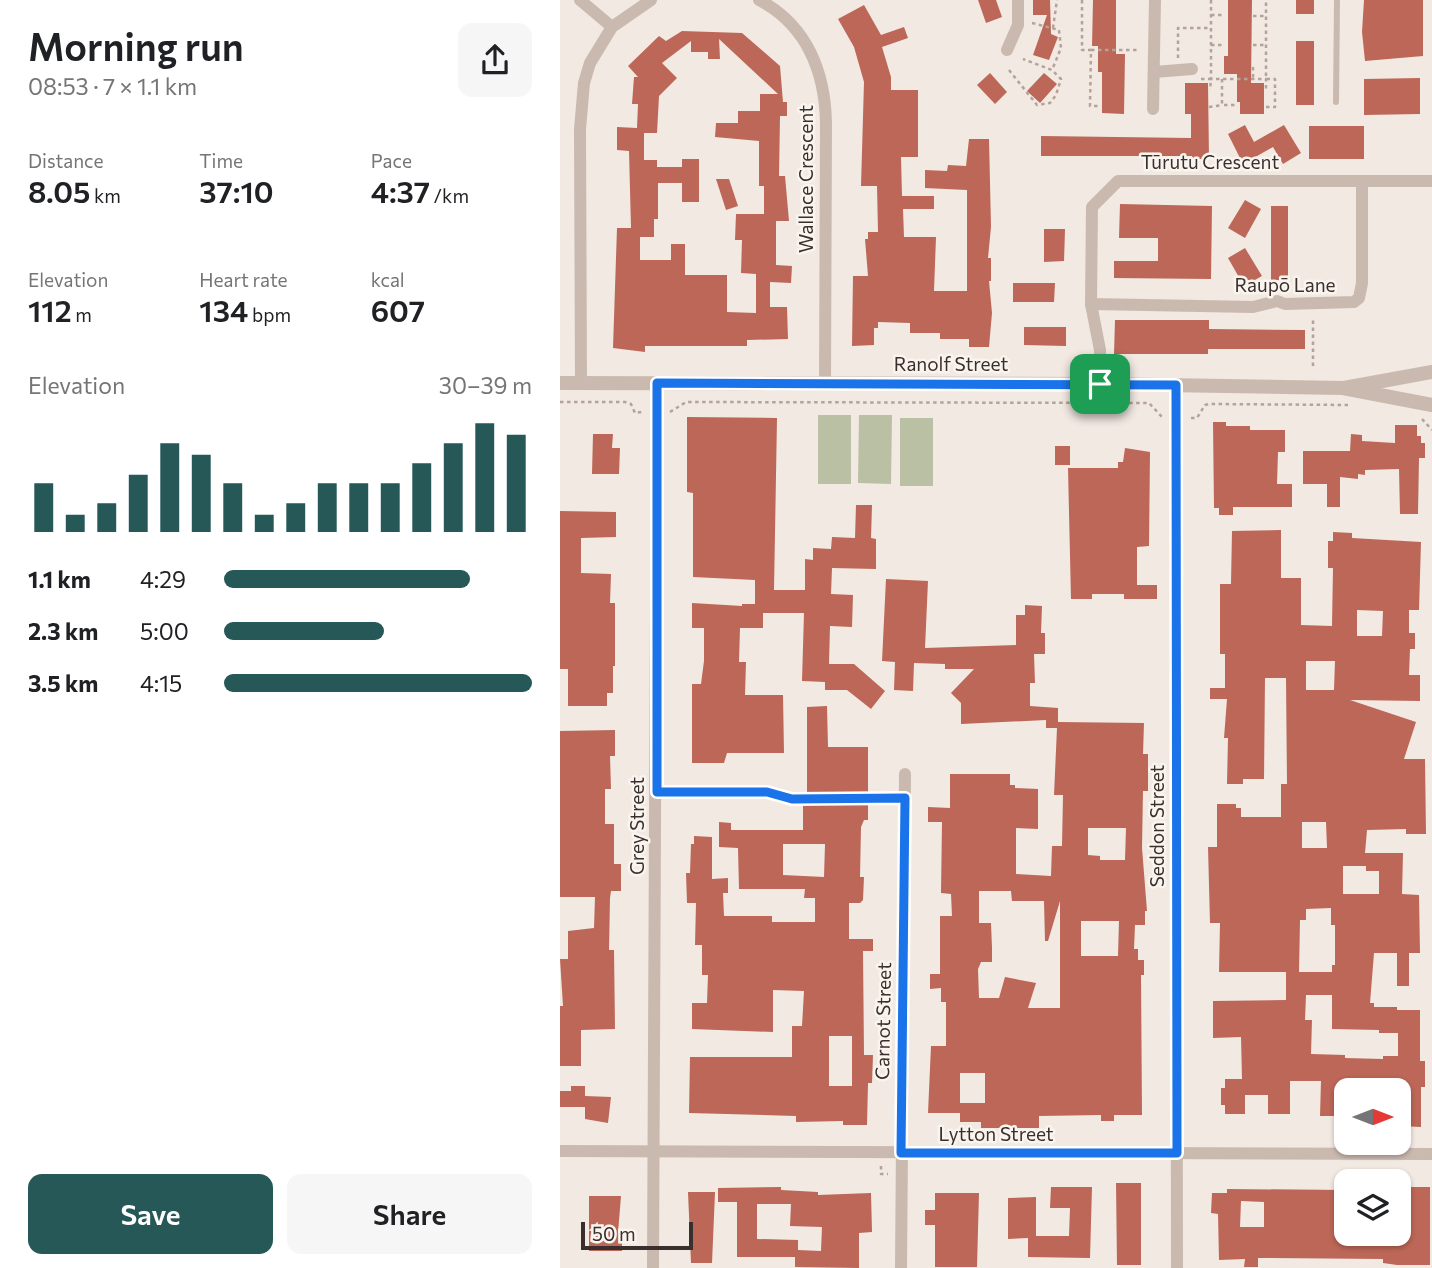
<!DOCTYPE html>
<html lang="en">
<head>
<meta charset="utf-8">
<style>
  body { margin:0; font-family:Commissioner,sans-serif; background:#f6f6f6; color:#202124; height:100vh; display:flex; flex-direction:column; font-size:26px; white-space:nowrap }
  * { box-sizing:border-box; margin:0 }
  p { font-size:23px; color:#757577 }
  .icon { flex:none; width:38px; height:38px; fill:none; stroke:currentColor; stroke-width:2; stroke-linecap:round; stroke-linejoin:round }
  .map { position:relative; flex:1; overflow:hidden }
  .details { display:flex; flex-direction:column; background:#fff; width:560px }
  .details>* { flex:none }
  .needle { width:46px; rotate:90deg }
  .tools { position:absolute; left:774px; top:1078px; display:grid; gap:14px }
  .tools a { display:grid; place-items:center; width:77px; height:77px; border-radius:14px; background:#fff; box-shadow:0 2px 5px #0004; font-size:35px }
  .scale { position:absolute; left:21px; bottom:18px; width:112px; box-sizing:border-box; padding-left:7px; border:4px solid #392f2c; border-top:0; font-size:19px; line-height:24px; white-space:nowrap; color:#392f2c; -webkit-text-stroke:5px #faf4ef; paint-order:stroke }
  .pin { position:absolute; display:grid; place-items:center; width:60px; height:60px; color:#fff; margin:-30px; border-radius:14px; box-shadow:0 4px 10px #0006 }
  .round { display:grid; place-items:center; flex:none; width:74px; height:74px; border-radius:14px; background:#f6f6f6 }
  .overview { display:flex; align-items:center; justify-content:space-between; height:119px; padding:0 28px }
  h1 { font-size:38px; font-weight:600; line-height:52px }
  .figures { display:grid; grid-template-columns:repeat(3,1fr); gap:10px; height:119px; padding:7px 28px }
  .figures div { display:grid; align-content:center }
  .figures b { font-size:30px; font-weight:600 }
  .figures small { font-size:19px; font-weight:400 }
  .figures p { font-size:19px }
  .chart { height:196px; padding:14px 28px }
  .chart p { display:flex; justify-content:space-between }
  .chart svg { width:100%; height:126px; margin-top:7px; stroke:#255857; stroke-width:6 }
  .button { display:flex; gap:14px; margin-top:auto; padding:14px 28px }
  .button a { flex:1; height:80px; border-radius:14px; background:#255857; color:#fff; font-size:28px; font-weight:600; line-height:80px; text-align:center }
  .button a+a { background:#f6f6f6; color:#202124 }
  ul { padding:0 28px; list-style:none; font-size:23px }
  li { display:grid; grid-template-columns:112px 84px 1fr; align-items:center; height:52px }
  li i { height:18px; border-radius:9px; background:#255857 }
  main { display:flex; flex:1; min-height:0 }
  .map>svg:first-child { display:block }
</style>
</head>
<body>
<main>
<section class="details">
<div class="overview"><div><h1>Morning run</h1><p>08:53 · 7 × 1.1 km</p></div><a class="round"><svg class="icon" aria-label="share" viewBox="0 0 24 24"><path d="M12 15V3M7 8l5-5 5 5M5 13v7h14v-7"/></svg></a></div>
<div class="figures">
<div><p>Distance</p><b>8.05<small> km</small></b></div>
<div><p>Time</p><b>37:10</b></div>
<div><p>Pace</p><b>4:37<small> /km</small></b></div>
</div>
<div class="figures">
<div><p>Elevation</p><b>112<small> m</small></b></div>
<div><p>Heart rate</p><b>134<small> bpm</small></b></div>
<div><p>kcal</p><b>607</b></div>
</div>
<div class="chart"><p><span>Elevation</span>30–39 m</p>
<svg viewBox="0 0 160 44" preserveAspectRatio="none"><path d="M5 44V27M15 44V38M25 44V34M35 44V24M45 44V13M55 44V17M65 44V27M75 44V38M85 44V34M95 44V27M105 44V27M115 44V27M125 44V20M135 44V13M145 44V6M155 44V10"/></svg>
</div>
<ul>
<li><b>1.1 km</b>4:29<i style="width:80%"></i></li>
<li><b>2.3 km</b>5:00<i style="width:52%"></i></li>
<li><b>3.5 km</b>4:15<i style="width:100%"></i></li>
</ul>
<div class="button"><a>Save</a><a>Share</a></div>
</section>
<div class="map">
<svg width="872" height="1268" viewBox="0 0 872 1268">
  <rect width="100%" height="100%" fill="#f2e9e2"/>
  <!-- green -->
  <g fill="#b9c0a3">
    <rect x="258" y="415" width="33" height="69"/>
    <polygon points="299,415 332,415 331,484 298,483"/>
    <rect x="340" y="418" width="33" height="68"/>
  </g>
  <!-- building -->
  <g fill="#bc6757" fill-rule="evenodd">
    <polygon points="418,0 436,0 442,17 426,23"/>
    <polygon points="473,0 490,0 491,34 498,37 489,60 473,55 487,15 473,15"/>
    <polygon points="533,0 556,0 556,54 565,54 564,114 542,113 542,72 538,72 538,46 532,46"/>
    <polygon points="668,0 692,0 691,83 704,83 704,114 680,114 680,102 677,102 677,74 664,74 664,56 668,56"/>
    <rect x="736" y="0" width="18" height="14"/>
    <polygon points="804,0 863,0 863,56 805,61 802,32"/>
    <polygon points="304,5 321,35 344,27 348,38 322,47 331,77 331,90 358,90 358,157 341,157 342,196 374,196 374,209 343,209 344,237 376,237 374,291 407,291 407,190 365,188 365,170 387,171 388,165 406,166 409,139 429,139 431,227 428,258 431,258 431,281 429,281 432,313 429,347 409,347 409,339 380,339 380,333 350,333 350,323 318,322 318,328 314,328 314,345 292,346 293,276 308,276 305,239 308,239 308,232 318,232 317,186 301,186 304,82 294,47 278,19"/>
    <path d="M122,31L182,33L220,66L223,102H227V116H220L219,176H225L229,221H216V265L232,266L231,283L210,282V307H227L228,339L187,340V346H85V352L53,348L57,228H71L69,151L57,150V127L77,128L78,104H72L74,77H78L68,66L99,36L106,41ZM159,39L218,94H200V111H178V123H156L155,137L199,141V186H204V214H176L175,240H182L181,273L196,274V313L167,312V275H125V244H111V260H80V237H94V219H98V183H122V202H139V159H122V167H97V160H84V133H97L99,96L117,78L102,63L131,41V52H148V59H160Z"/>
    <rect x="736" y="41" width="18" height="64"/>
    <polygon points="430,73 447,92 435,104 417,85"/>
    <polygon points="484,73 497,84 480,103 467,91"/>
    <polygon points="860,78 860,114 804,115 804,79"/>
    <polygon points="625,83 648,83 649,159 632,159 632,156 481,156 481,136 631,138 631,114 625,114"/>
    <polygon points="685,125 694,142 724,125 741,153 723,164 713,147 683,164 668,134"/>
    <rect x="749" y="126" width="55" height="33"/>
    <polygon points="156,179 169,179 178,206 166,210"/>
    <polygon points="685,200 701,209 685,238 668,228"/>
    <polygon points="560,204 652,206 651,279 554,278 554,261 598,261 598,238 559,238"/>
    <rect x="711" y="206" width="17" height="74"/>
    <polygon points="484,229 505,229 504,261 484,262"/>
    <polygon points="685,248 702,276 684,286 668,258"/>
    <polygon points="453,283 495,283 494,302 453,302"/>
    <polygon points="555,320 649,320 649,329 745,330 745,349 648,349 648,354 554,354"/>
    <polygon points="464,327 506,327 506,346 464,345"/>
    <polygon points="127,417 217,418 214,590 245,590 245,559 253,560 253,548 271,549 272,537 295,538 296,505 312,505 311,538 316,539 316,569 272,568 271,594 293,595 292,627 270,626 269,664 294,664 325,691 311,709 287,690 265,690 265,682 242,681 244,613 203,613 203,628 180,628 179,662 186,662 185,695 223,695 224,753 167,753 164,763 132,763 132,684 141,684 144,661 144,628 132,628 132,603 182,606 182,604 195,604 195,580 133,577 133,493 127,492"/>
    <polygon points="653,422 666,422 666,426 690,426 690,430 725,430 725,452 718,452 717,484 732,484 732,507 673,507 673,515 659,515 659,508 654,508"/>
    <polygon points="835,425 857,425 857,436 861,436 861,443 865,443 865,458 859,458 858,514 840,514 839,469 805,470 805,475 798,474 798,479 780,477 780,507 767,507 767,484 743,484 743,451 790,451 791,434 802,435 802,441 835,443"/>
    <polygon points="33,434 53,434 52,448 60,448 59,474 32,474"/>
    <rect x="495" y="446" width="15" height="19"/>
    <polygon points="565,448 590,452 589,546 577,547 577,585 597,585 597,599 564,599 564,594 532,594 532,599 511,599 508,468 558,468 558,462 563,462"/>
    <polygon points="0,511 56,512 56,537 21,538 21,573 51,574 50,603 55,603 55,666 53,666 53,693 47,693 47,706 8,706 8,669 0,669"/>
    <path d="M721,530V578H741V625L772,626L773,568H768V541H773V532L792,533V538L861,542L859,610H849V633H855V649H850L849,675H860V701L790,700L856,722L844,759H865L866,834H846V829L807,830L805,853H843L842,894L859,895L860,953H849V986H837V953H814L810,1003H814V1007H837V1010H860V1061H865V1087H861V1127L839,1126L838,1085H807V1090H785L784,1116H760L761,1081H730V1114H708V1095H685V1114H665V1105H661V1088H665V1079H682L681,1037L653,1038V1001L726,1000V972H659L660,923H650L648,847H657V804H676V808H681V817H721V784H727L726,678H705L704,779H683V784H667L668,738H664L667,699H650V688H665V654H660V584H671L672,531ZM797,610L823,611L822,636H797ZM746,661H775L774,690H746ZM742,822H766L767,848H742ZM783,866H806V871H819V894H783ZM771,908V925H775V965H772V972H739L740,920H746V909ZM746,995H772V1029L819,1030V1033H838V1056H823V1059L785,1058V1055L751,1054L752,1020H745Z"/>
    <path d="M326,579L368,581L365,648L456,645V615H465V605L482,606L481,633H485V654H474L475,683H470V706L498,708V722L584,723L583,754H588V791H583L582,848L587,911H585V925H575L574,949H578V960H584V975H581L582,1115H554V1121H541V1115L479,1116V1128H421V1122H400V1113H368L371,1046H386V1002H381V988L370,989V974H380V916H392L391,894L381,893L382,822H368V807L390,808V774H450V785H455V788L478,789V829L456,828V874L491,876L492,846H502L503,795H494L497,728H486V720L401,724V703L391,693L414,669H385V664L354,663L353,691L334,690L335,662L322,661ZM528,828H566L565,860H540V856L528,855ZM419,891H451L452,901H484L485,941H488L500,901V1008H468L476,983L445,977L439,998H419L418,969L421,962H432V948L431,923H419ZM521,921H559L558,956H521ZM400,1073H425V1103H400Z"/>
    <path d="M267,706L268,747H308V820H304L301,827L300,877H304L303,900L300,903H289V939H313V951H303L304,1055H313L312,1083H308L307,1125H283V1121L236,1122V1116L129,1113L130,1057H232V1026H242L244,991L213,990V1032L132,1029V1003H147L148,975H142V945H135L136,903H127L126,873H130L131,844H134V836L152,837V879L168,878V893H163L164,916H212V922H255V898H244L245,889H179L178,848L159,847V822L171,823V830H243V805H247V707ZM223,844H265L264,877L223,875ZM269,1036H292V1086H269Z"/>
    <polygon points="55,730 55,756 50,756 51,789 45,789 45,824 54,824 54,864 61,864 61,891 51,891 50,898 49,950 54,950 55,1029 21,1030 21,1066 0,1066 0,1006 3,1006 0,959 8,959 8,931 34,928 35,897 0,897 0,731"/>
    <polygon points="11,1086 25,1086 25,1096 51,1097 48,1123 25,1119 25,1107 0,1107 0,1091 11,1091"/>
    <polygon points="556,1183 581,1183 581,1265 557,1265"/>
    <path d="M221,1187V1190L258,1192V1195L311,1193L312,1232L299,1233V1268L235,1267V1257H177V1202H158V1188ZM197,1204H231L230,1226L262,1227L261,1251L238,1250V1240L197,1239Z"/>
    <polygon points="491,1187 532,1187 530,1258 468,1257 468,1238 448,1239 448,1198 476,1197 476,1236 509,1236 510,1208 490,1208"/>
    <path d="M838,1187H870V1265H837L823,1263V1259L698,1258V1267H684L685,1259L659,1260L658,1214L651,1213L652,1193H667V1189L786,1190V1234H838ZM681,1201L704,1202V1227H680Z"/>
    <polygon points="128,1192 155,1192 152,1263 131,1263"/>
    <polygon points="375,1193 419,1193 417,1267 375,1267 375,1225 365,1225 365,1210 375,1210"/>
    <polygon points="29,1196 61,1196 58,1233 62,1233 62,1251 29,1251"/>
  </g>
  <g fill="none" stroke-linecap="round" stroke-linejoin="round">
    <!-- path -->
    <g stroke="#b5a399" stroke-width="2.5" stroke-dasharray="3.5 3.5" stroke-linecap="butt">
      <polyline points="522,0 522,50 531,50 530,106 538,106"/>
      <polyline points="651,0 651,79 706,79 706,91"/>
      <polyline points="651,15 664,15"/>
      <polyline points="693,16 706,16"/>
      <polyline points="472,23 499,30 501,48 492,70"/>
      <polyline points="493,28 497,0"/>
      <polyline points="651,45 665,45"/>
      <polyline points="693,45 706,45"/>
      <polyline points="531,50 580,50"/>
      <polyline points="618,58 618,28 651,28"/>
      <polyline points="693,67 693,79"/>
      <polyline points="449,70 477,105 490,103 496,95 501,79 492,70 463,59"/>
      <polyline points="641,79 651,79 650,90"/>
      <polyline points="662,79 662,105 677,105"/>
      <polyline points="649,107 662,105"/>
      <polyline points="706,107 715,107 715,79 706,79 706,0"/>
      <polyline points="753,366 753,317"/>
      <polyline points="0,402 65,402 71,404 75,413 82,412"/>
      <polyline points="110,412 126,402 589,403 603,418"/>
      <polyline points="631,418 637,418 645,405 649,404 788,405"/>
      <polyline points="862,419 872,430"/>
      <polyline points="219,796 232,799 331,798"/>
      <polyline points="321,1166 321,1174 328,1174"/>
    </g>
    <!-- service -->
    <polyline stroke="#cab9af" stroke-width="6" points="776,102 777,0"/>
    <!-- minor -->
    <g stroke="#cab9af" stroke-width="12">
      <polyline points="20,0 52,27"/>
      <path d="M199,0C247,25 265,72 266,123L265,383"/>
      <polyline points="447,50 458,25 458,0"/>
      <polyline points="594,72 632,69"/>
      <polyline points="593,109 595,0"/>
      <polyline points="531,304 693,307 717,301 725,304 794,302 799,298 802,283 802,181"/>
      <polyline points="21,384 20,129 24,83 30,63 52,27 91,0"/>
      <polyline points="540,384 540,350 531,304 532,207 558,181 872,181"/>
      <polyline points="616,385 617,1268"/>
      <polyline points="97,792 207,792"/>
      <polyline points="0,1151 872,1154"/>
      <polyline points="93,1268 97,383"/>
      <polyline points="341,1268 345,774"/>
    </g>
    <!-- tertiary -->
    <g stroke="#cab9af" stroke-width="14">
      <polyline points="0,383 540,384 783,388 872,405"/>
      <polyline points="784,388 872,372"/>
    </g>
  </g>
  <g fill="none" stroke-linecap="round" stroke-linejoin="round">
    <!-- route casing -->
    <g stroke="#fff" stroke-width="14">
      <polygon id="route" points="97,383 616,385 617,1153 341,1153 345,798 232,799 207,792 97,792"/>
    </g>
    <!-- route -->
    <use href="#route" stroke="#1a73e8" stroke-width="9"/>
  </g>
  <g text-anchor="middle" stroke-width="5" stroke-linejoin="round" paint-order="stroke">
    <!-- street labels -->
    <g font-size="19" fill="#392f2c" stroke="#faf4ef">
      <text x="650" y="169">Tūrutu Crescent</text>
      <text transform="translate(246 179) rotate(-90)" y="7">Wallace Crescent</text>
      <text x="725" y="292">Raupō Lane</text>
      <text x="391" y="371">Ranolf Street</text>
      <text transform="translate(77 826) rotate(-90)" y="7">Grey Street</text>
      <text transform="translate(597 826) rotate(-90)" y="7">Seddon Street</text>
      <text transform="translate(323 1021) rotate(-89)" y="7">Carnot Street</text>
      <text x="436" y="1141">Lytton Street</text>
    </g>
  </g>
</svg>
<div class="tools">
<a><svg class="needle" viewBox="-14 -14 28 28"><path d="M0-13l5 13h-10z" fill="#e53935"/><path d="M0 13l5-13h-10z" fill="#757577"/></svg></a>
<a><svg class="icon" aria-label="layers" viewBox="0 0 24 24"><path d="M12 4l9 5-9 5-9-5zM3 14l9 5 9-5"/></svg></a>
</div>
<div class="scale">50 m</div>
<div class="pin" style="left:540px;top:384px;background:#1e9e55"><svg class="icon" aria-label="arrive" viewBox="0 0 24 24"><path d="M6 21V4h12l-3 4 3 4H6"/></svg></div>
</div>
</main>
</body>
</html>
